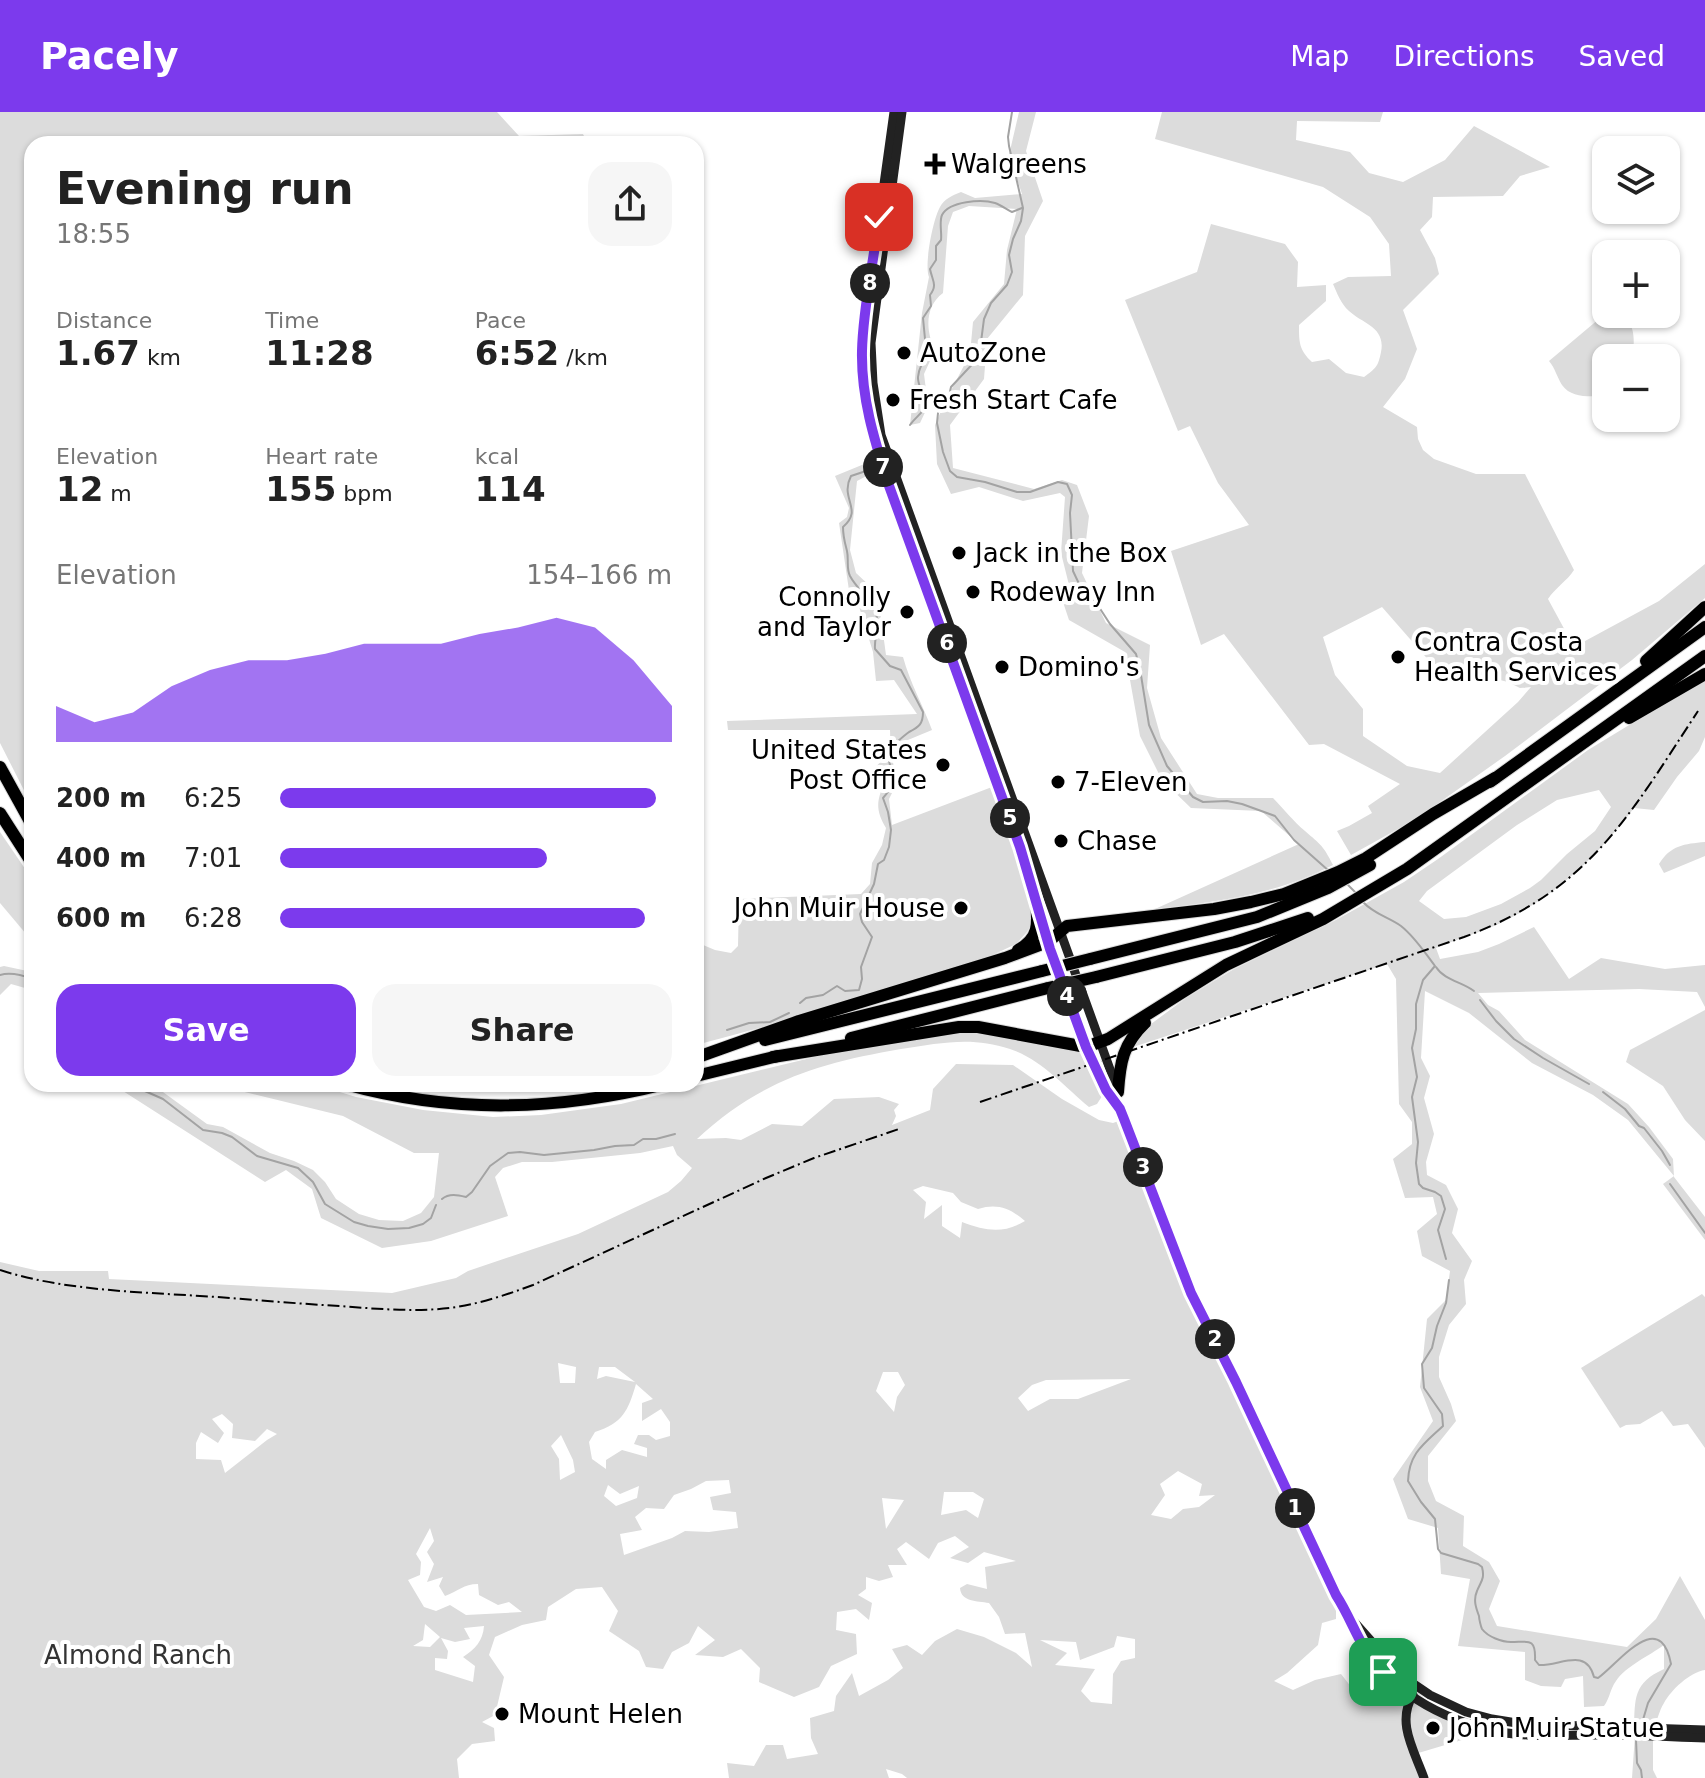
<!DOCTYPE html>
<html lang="en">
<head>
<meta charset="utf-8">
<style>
  body { margin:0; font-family:"DejaVu Sans",sans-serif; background:#f6f6f6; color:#222; height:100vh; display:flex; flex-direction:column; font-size:30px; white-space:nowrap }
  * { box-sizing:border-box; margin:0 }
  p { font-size:26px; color:#767676 }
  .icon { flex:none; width:44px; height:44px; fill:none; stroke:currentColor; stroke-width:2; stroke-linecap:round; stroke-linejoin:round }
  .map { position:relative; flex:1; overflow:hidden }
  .details { position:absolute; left:24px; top:24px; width:680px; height:956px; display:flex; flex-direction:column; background:#fff; border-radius:24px; box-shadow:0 2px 6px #0004 }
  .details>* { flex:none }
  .buttons { position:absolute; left:1592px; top:24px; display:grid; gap:16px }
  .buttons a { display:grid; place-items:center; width:88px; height:88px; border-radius:16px; background:#fff; box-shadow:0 2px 6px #0004; font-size:40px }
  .pin { position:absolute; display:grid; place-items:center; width:68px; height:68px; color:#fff; margin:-34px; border-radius:16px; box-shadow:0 4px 12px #0006 }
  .km { position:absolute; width:40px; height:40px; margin:-20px; border-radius:50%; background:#222; color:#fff; font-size:22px; line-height:40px; text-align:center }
  .round { display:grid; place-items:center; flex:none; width:84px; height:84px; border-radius:24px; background:#f6f6f6 }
  .headline { display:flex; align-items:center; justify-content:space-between; height:136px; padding:0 32px }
  h1 { font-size:44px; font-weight:600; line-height:60px }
  .stats { display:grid; grid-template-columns:repeat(3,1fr); gap:12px; height:136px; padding:8px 32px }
  .stats div { display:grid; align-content:center }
  .stats b { font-size:34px; font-weight:600 }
  .stats small { font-size:22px; font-weight:400 }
  .stats p { font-size:22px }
  .chart { height:224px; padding:16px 32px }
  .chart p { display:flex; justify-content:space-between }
  .chart svg { width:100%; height:144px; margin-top:8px; fill:#7c3aed; opacity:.7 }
  .primary-button { display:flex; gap:16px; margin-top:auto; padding:16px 32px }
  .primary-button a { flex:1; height:92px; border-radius:24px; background:#7c3aed; color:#fff; font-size:32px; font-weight:600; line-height:92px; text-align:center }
  .primary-button a+a { background:#f6f6f6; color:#222 }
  ul { padding:0 32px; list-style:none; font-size:26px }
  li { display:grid; grid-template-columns:128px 96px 1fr; align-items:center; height:60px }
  li i { height:20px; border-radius:10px; background:#7c3aed }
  header { display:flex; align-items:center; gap:48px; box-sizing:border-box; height:112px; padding:0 40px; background:#7c3aed; color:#fff }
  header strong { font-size:38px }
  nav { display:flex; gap:44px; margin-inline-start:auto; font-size:28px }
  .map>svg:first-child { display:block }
</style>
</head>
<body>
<header>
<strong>Pacely</strong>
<nav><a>Map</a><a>Directions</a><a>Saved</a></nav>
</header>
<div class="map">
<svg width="1705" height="1666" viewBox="0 0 1705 1666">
  <rect width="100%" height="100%" fill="#fff"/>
  <!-- green -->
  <g fill="#dcdcdc" fill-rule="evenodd">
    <polygon points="0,0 497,0 519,24 583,22 588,32 32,32 32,694 0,631"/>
    <path d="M1019,0H1036L1026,39L1043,89L1025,124L1023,183L987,227L984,267L950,313L953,356L1034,377L1062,368L1077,373L1089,404L1082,461L1106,511L1150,533L1147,576L1161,626L1197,682L1218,686H1273C1284,697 1293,709 1305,719C1321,733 1323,733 1333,753C1278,782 1217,790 1155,797L1299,732L1261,699L1191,696L1162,668L1140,624L1125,540L1069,508L1060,481L1069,473L1061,441L1065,385L1060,381L1023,389L979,375L951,382L937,352L935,313L944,292L970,242L973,210L1004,172L1007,138L1017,97L969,94L953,100L948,114L943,181C924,195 926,220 935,238L924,262L928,294L920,311L910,313L922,201L929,165C924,153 933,107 940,95C944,87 953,83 961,80L975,86L1022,82L1009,43Z"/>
    <path d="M1162,0H1383L1380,10L1297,9L1296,28L1350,40L1369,61L1403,70L1445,48L1474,14L1550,55L1520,64L1503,84L1433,85L1432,105L1420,118L1435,146L1439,162L1403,198L1417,237L1405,267L1383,295L1417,315L1418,327L1423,338L1434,347L1476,362H1525L1574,458C1567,469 1555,476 1548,487L1574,535L1659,489L1705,452V486L1632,548L1505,644L1416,707L1351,743L1337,719L1349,714L1372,701L1368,694L1400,672L1324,632L1309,633L1224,522L1201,533L1171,439L1249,413L1218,371L1190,314L1178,319L1125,188L1197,160L1211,112L1285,132L1298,150L1297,175L1326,173V189L1299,213C1299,230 1299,238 1312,250L1329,247L1346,261L1364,265C1376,256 1378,255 1381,240C1386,215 1363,212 1349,199C1341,192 1337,181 1333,172L1348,165L1391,164L1389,132L1370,105L1323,75L1155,27ZM1382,495L1431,551L1508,570L1520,576L1531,575L1518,590L1440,661L1407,654L1363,624V597L1335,563L1323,525Z"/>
    <path d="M1606,201L1624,202C1636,217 1634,228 1633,246H1606V284C1590,284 1572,287 1562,273C1557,265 1555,256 1549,249Z"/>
    <path d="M874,348L878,358L857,369L850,438L856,461L871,475L873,492H879L886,543L903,545C910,571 923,593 932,618L891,635L894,657L899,667L889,687L892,713L992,675L1024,761L1032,790L1033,801L1031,813L1027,820L1016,832L982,848L796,906L696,933V830L715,838L731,841L738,834L739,787L861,782L870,772L872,751L882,733L886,716C876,699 876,690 884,672L873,657C887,645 891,637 890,618H728L727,609L917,602L894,568L876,569L873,540L857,488L850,485L839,411L847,405L849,396L835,364Z"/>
    <path d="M1705,567V625L1699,639L1677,665L1654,698L1634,696C1595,747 1553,787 1494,814C1475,822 1455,828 1436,836L1440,847L1478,840L1499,832L1534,815L1569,867L1601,846L1665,857L1705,853V895L1697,880L1639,877L1478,881L1488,893L1499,899L1525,928L1628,992L1649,1015L1673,1047L1674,1065L1705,1105V1128L1663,1072L1674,1064L1628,1008L1593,983L1532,951L1469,901L1425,879L1421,946L1430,964L1424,986L1434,1022L1426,1050L1427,1063L1446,1073L1458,1097L1452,1121L1472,1149L1464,1168L1466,1192L1449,1213L1439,1245V1265L1451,1292L1456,1309L1428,1344V1369L1436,1389L1464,1404L1463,1434L1489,1450L1500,1469L1489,1497L1497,1514L1627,1535L1656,1507L1680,1464L1705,1508V1558C1690,1560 1671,1578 1664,1591C1659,1599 1657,1609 1654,1617H1634C1635,1586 1633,1571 1664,1557V1533C1649,1544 1626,1554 1616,1569C1610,1577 1610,1586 1604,1594L1584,1595L1583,1564L1565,1567L1561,1575L1541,1574L1525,1568V1540L1458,1534L1470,1467L1441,1462L1438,1416L1408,1407L1393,1367L1433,1309L1420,1275L1427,1207L1446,1188L1450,1159L1422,1144L1417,1119L1437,1102L1433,1085L1405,1086L1393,1047L1412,1032V1010L1399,992L1396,867L1387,852L1133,935L1147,915L1186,886L1234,857L1334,809L1404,770L1438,747L1588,638ZM1599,678L1611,695L1595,719L1567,742L1541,768L1530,776L1501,792L1466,805L1444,807L1419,789L1427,779L1517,713L1557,688Z"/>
    <polygon points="0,720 32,767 32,829 0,791"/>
    <path d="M1705,730V744L1664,761L1659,752C1671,733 1684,732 1705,730Z"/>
    <polygon points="4,854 32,860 32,878 11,872 0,883 0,855"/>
    <polygon points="1705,898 1705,1029 1685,1008 1663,974 1626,950 1630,938"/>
    <path d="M959,915L1086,935L1106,978L1097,992L1089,995C1065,975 1041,947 1010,937C972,924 940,931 901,937C819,951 759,969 697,1027L726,1026L741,1028L772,1012L802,1014L834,987L879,985L899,992L894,998L896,1004L892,1013L930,998L933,977L956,952L1013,953L1062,987L1099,1008L1113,1011L1124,1007L1191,1181L1336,1483V1507L1322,1511L1318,1533L1287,1561L1274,1569L1293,1578L1315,1568L1341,1562L1352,1576L1374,1566L1397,1574L1412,1585L1492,1619L1415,1642L1424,1666H907L902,1662L886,1657L889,1666H729L727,1651L754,1654L766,1633H783L787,1647L818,1642L811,1626L810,1606L834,1599L836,1584L852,1561L859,1584L888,1568L903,1556L892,1537L907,1533L922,1543L935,1529L957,1517L984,1525L1016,1541L1032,1555L1025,1521L1005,1522L999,1505L989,1491C977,1489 961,1490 960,1476L967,1472L987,1477L985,1455L1016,1449L984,1440L968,1451L950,1446L969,1435L955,1424L938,1431L929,1447L906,1430L897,1437L907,1453H888L893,1465L879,1469L866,1465V1477L858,1483L872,1491L869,1508L856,1497L837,1500L836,1518L856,1522L857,1542L831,1554L819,1575L794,1585L759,1570L760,1556L741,1537L723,1545L695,1543L715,1528L698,1514L689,1531L672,1540L663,1557L646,1555L639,1539L609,1519L618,1499L602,1475L576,1477L548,1495L546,1508L522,1513L495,1525L489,1543L504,1565L495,1603L482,1610L494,1616L495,1629L472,1632L457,1647L459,1666H0V1150L39,1159H108L109,1167L392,1181L456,1166L468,1159L578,1122L668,1080L681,1069L692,1056L677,1043L673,1034L640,1041L552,1050H522L503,1056L495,1065L508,1104L431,1129L382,1136L321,1106L312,1077L286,1058L265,1070L112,972H148L156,975L207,1012L223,1015L270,1041L294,1049L313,1058L325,1070L336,1087L359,1102L379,1108L403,1109L421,1101L434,1085L439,1041H414L343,1004L232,977L223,972H314L356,985L423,998L493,1005L541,1003L621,992L823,943L834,936ZM923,1074L953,1081L961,1090L978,1097C997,1091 1010,1096 1025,1109C1003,1122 986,1119 962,1110L960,1126L942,1114V1093L924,1107L926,1090L913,1078ZM558,1251L576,1255L575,1271H560ZM599,1255H615L635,1270L606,1264L597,1267ZM883,1260H898L905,1273L897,1285L894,1300L876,1279ZM1131,1267L1078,1287H1050L1028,1299L1018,1286L1032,1273L1046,1268ZM636,1272L653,1287L642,1291V1309L661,1297L670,1310V1324L656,1328L649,1323H638L634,1332L647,1336V1345L622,1338L606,1348V1357L592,1347L589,1330L595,1320C623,1311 628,1299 636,1272ZM222,1302L233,1312L232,1326L255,1329L267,1317L277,1322L267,1328L225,1361L221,1348L196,1347V1331L201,1320L218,1331L224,1321L212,1307ZM561,1323L573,1348L575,1360L560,1368L559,1347L551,1334ZM1178,1359L1202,1372L1199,1384L1215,1383L1199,1395L1183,1397L1171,1407L1151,1403L1165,1383L1160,1372ZM729,1368L731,1381L710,1385L713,1398L736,1400L738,1416L709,1420L685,1419L672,1426L624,1443L620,1422L642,1418L635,1405L646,1396L664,1397L674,1383L691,1377L706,1369ZM608,1373L620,1382L639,1374L637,1386L616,1394L604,1384ZM944,1380H973L984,1387L978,1406L966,1398L941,1403ZM882,1386L904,1388L886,1417ZM430,1416L434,1429L427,1440L434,1452L427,1470L443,1465L439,1474L445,1484C459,1479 463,1472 478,1472L479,1483L498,1493L509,1490L522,1500L466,1503L450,1493L436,1499L424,1495L408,1468L420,1463L421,1450L416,1442ZM425,1512L440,1525L430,1535L413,1534L423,1528ZM484,1514C483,1529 475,1537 463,1545L475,1554L473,1570L435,1558V1546L447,1547L448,1539L441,1526L455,1530L470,1527L464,1516ZM1117,1524L1135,1527V1546L1121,1549L1113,1562L1112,1592L1091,1590L1081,1579L1095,1557L1055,1553L1067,1541L1040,1528L1076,1530L1080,1548L1114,1535Z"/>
    <polygon points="1702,1182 1705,1185 1705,1336 1688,1312 1673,1314 1662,1299 1640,1312 1626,1313 1620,1316 1581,1256"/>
    <polygon points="1635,1623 1653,1624 1653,1658 1657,1666 1632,1666"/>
  </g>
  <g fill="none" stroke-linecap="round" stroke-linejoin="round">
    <!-- stream -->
    <g stroke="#a3a3a3" stroke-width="2">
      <polyline points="1012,0 1008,25 1009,34 1023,96 1021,109 1013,127 1009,143 1012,160 1007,173 991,191 984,207 979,245 951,275 949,284 938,301 937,311 943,340 950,359 957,365 985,370 1017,380 1030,380 1058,370 1067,372 1072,383 1070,401 1073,459 1081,476 1097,492 1110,512 1136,542 1140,557 1149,613 1167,654 1193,685 1203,690 1227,689 1242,692 1275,704 1294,728 1329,759"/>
      <path d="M910,313C914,307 920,303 923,298C929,288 917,275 918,265C919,255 924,248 929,240L925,227L923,206L931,194L930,183C938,173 932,168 930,157L936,148V134L941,128C942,121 939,110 942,103C949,89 982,87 995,91C1001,93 1006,97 1012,100L1022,96"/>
      <polyline points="1347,772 1357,782"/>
      <path d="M1363,790C1374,802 1388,805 1401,814C1415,825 1425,841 1435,854L1423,868L1416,892V917L1412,936L1417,965L1412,985L1418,1030L1416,1051L1419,1072L1423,1076L1435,1080L1441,1084L1445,1097L1438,1118L1446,1147"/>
      <path d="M1436,855C1444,868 1462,870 1474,879"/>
      <path d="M0,863C11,860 22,863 32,867"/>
      <polyline points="1480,888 1496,909 1514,927 1543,946 1589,972"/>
      <path d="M800,891L806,886L823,883L837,874L845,879L859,878L862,867L861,855L872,825L862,810L860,802L874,772L878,752L884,748L889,735L891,718L888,700L883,686C900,668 888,658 888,638C895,632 902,625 909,620C919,615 923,612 923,600L901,558L890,554L875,537C874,527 879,517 877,506C874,489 858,479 850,464C846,456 849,448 847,439C845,431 843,425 843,415C864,397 839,387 851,364L866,359L868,354"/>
      <polyline points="727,918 749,911 770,910 789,901"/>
      <polyline points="129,972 163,987 203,1018 222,1021 232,1025 257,1044 298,1056 313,1070 325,1092 354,1110 368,1114 388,1117 409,1116 423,1112 431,1106 436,1093"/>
      <polyline points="1603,980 1625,997 1639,1014 1644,1016 1662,1039 1670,1053"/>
      <polyline points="1670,1072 1705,1121"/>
      <path d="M442,1087C449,1081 458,1083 466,1085L472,1080L490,1054L508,1041L520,1040L544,1043L594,1038L615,1034L634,1033L643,1027H656L675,1022"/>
      <path d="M1449,1168L1446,1191L1437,1214L1432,1236L1422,1252L1424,1276L1442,1302L1443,1314C1424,1332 1409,1341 1408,1369L1421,1390L1435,1407L1438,1437L1441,1441L1478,1452L1482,1455C1485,1467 1481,1469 1477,1479C1473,1488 1476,1496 1479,1504C1479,1507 1481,1515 1482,1517C1488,1525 1502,1530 1511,1530C1528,1530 1536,1525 1535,1548L1539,1553C1560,1554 1586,1535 1594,1565L1598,1566C1618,1552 1660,1494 1671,1552L1648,1591L1642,1611"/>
      <polyline points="1636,1628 1637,1651 1641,1658 1642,1666"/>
    </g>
    <!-- highway casing -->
    <g stroke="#dbdbdb" stroke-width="14">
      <g id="highway">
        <polyline points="1646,549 1705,495"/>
        <polyline points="1629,606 1705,562"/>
        <polyline points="0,655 32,713"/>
        <polyline points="1490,670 1705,515"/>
        <polyline points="0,701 32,751"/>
        <path d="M1018,838C1040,826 1038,811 1036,789"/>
        <polyline points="1090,847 1257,805 1328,776 1370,753"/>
        <polyline points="1096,865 1235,830 1308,806"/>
        <polyline points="851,926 1048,876"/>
        <polyline points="765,928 1042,859"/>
        <polyline points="698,945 799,909 1005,846 1048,830 1067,814 1214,797 1251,790 1284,782 1338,760 1366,746 1433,702 1495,666"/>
        <polyline points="773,945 959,915 978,915 1086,935 1108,927 1226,853 1323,807 1407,757 1705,544"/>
        <polyline points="696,964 778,944"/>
        <path d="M345,972C453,1002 557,999 665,972"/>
        <polyline points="472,972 539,972"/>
        <path d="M1118,980C1120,950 1123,932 1145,911"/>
      </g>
    </g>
    <!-- secondary -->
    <g stroke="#222" stroke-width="9">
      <polyline points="894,0 863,223 863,268 873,327 1020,735 1050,837 1086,935 1106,978 1120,997 1124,1007 1191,1181 1236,1270 1336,1483 1349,1504 1402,1564 1430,1583 1466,1600 1492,1607 1523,1612 1705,1618"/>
      <polyline points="902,0 871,231 873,271 881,323 1116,974"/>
      <path d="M1352,1510C1374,1569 1431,1604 1491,1618C1528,1627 1569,1622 1607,1623C1640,1623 1672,1625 1705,1626"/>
      <path d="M1413,1583C1396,1610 1414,1638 1424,1666"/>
    </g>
    <!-- highway -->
    <use href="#highway" stroke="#000" stroke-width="12"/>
    <!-- rail -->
    <g stroke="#000" stroke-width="2" stroke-dasharray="12 4 2 4" stroke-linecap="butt">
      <path d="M980,990L1464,825C1589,779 1629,704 1698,599"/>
      <path d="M0,1158C71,1181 156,1180 230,1186C267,1189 304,1192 340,1194C377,1197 414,1200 450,1196C479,1192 506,1183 533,1173L766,1066L814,1046L899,1017"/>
    </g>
    <!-- highway-bridge casing -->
    <g stroke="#dbdbdb" stroke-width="14" stroke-linecap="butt">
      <g id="highway-bridge">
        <polyline points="1042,859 1090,847"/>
        <polyline points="1048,876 1096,865"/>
      </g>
    </g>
    <!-- highway-bridge -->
    <use href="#highway-bridge" stroke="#000" stroke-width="12"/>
  </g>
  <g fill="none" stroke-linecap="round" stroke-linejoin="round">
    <!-- route casing -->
    <g stroke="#fff" stroke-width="16">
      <path id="route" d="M879,105C874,149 863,194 862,239C861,285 874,327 888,371L1020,735L1050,837L1086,935L1106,978L1120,997L1124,1007L1191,1181L1236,1270L1336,1483C1353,1509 1360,1538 1383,1560"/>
    </g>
    <!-- route -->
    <use href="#route" stroke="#7c3aed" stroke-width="10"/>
  </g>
  <!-- markers -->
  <g fill="#000" stroke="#fff" stroke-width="3">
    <path d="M931 40h8v8h8v8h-8v8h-8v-8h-8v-8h8z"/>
    <circle cx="904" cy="241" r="8"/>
    <circle cx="893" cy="288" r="8"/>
    <circle cx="959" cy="441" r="8"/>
    <circle cx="973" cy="480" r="8"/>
    <circle cx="907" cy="500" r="8"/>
    <circle cx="1398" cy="545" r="8"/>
    <circle cx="1002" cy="555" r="8"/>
    <circle cx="943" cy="653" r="8"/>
    <circle cx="1058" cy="670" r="8"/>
    <circle cx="1061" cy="729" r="8"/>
    <circle cx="961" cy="796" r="8"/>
    <circle cx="502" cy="1602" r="8"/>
    <circle cx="1433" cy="1616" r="8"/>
  </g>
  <g text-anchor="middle" stroke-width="8" stroke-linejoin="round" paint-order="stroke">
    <!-- poi labels -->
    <g font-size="26" fill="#000" stroke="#fff" text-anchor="start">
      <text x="951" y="61">Walgreens</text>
      <text x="920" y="250">AutoZone</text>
      <text x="909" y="297">Fresh Start Cafe</text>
      <text x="975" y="450">Jack in the Box</text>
      <text x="989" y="489">Rodeway Inn</text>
      <text x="891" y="494" text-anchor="end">Connolly<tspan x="891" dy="30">and Taylor</tspan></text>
      <text x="1414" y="539">Contra Costa<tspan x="1414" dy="30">Health Services</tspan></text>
      <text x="1018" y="564">Domino's</text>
      <text x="927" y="647" text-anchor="end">United States<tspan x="927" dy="30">Post Office</tspan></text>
      <text x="1074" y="679">7-Eleven</text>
      <text x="1077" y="738">Chase</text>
      <text x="945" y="805" text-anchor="end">John Muir House</text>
      <text x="518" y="1611">Mount Helen</text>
      <text x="1449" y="1625">John Muir Statue</text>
    </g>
    <!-- park labels -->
    <g font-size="26" fill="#333" stroke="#fff">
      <text x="138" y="1552">Almond Ranch</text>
    </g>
  </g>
</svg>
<div class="buttons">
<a><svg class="icon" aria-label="layers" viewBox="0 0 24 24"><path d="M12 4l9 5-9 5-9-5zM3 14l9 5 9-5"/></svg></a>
<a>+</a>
<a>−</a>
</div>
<div class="pin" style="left:1383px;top:1560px;background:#1e9e55"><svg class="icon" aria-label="arrive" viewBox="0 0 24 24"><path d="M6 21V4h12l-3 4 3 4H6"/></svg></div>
<div class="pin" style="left:879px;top:105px;background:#d93025"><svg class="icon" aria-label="check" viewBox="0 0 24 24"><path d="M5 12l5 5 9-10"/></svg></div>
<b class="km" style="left:1295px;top:1396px">1</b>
<b class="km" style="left:1215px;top:1227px">2</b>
<b class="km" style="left:1143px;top:1055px">3</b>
<b class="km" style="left:1067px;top:884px">4</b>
<b class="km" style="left:1010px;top:706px">5</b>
<b class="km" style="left:947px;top:531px">6</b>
<b class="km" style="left:883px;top:355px">7</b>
<b class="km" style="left:870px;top:171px">8</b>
<section class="details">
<div class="headline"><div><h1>Evening run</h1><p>18:55</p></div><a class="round"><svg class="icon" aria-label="share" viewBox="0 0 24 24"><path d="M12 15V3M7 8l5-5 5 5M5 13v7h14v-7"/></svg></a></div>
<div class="stats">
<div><p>Distance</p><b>1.67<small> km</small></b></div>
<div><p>Time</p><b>11:28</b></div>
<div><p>Pace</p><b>6:52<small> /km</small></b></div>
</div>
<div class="stats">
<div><p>Elevation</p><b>12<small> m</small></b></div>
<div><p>Heart rate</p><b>155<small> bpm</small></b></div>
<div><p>kcal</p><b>114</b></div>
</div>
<div class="chart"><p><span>Elevation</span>154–166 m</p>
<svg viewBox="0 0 160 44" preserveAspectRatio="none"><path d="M0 44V33L10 38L20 35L30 27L40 22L50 19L60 19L70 17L80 14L90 14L100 14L110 11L120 9L130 6L140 9L150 19L160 33V44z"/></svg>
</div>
<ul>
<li><b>200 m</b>6:25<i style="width:96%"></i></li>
<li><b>400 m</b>7:01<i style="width:68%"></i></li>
<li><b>600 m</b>6:28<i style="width:93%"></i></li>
</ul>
<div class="primary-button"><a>Save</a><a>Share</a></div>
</section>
</div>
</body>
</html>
